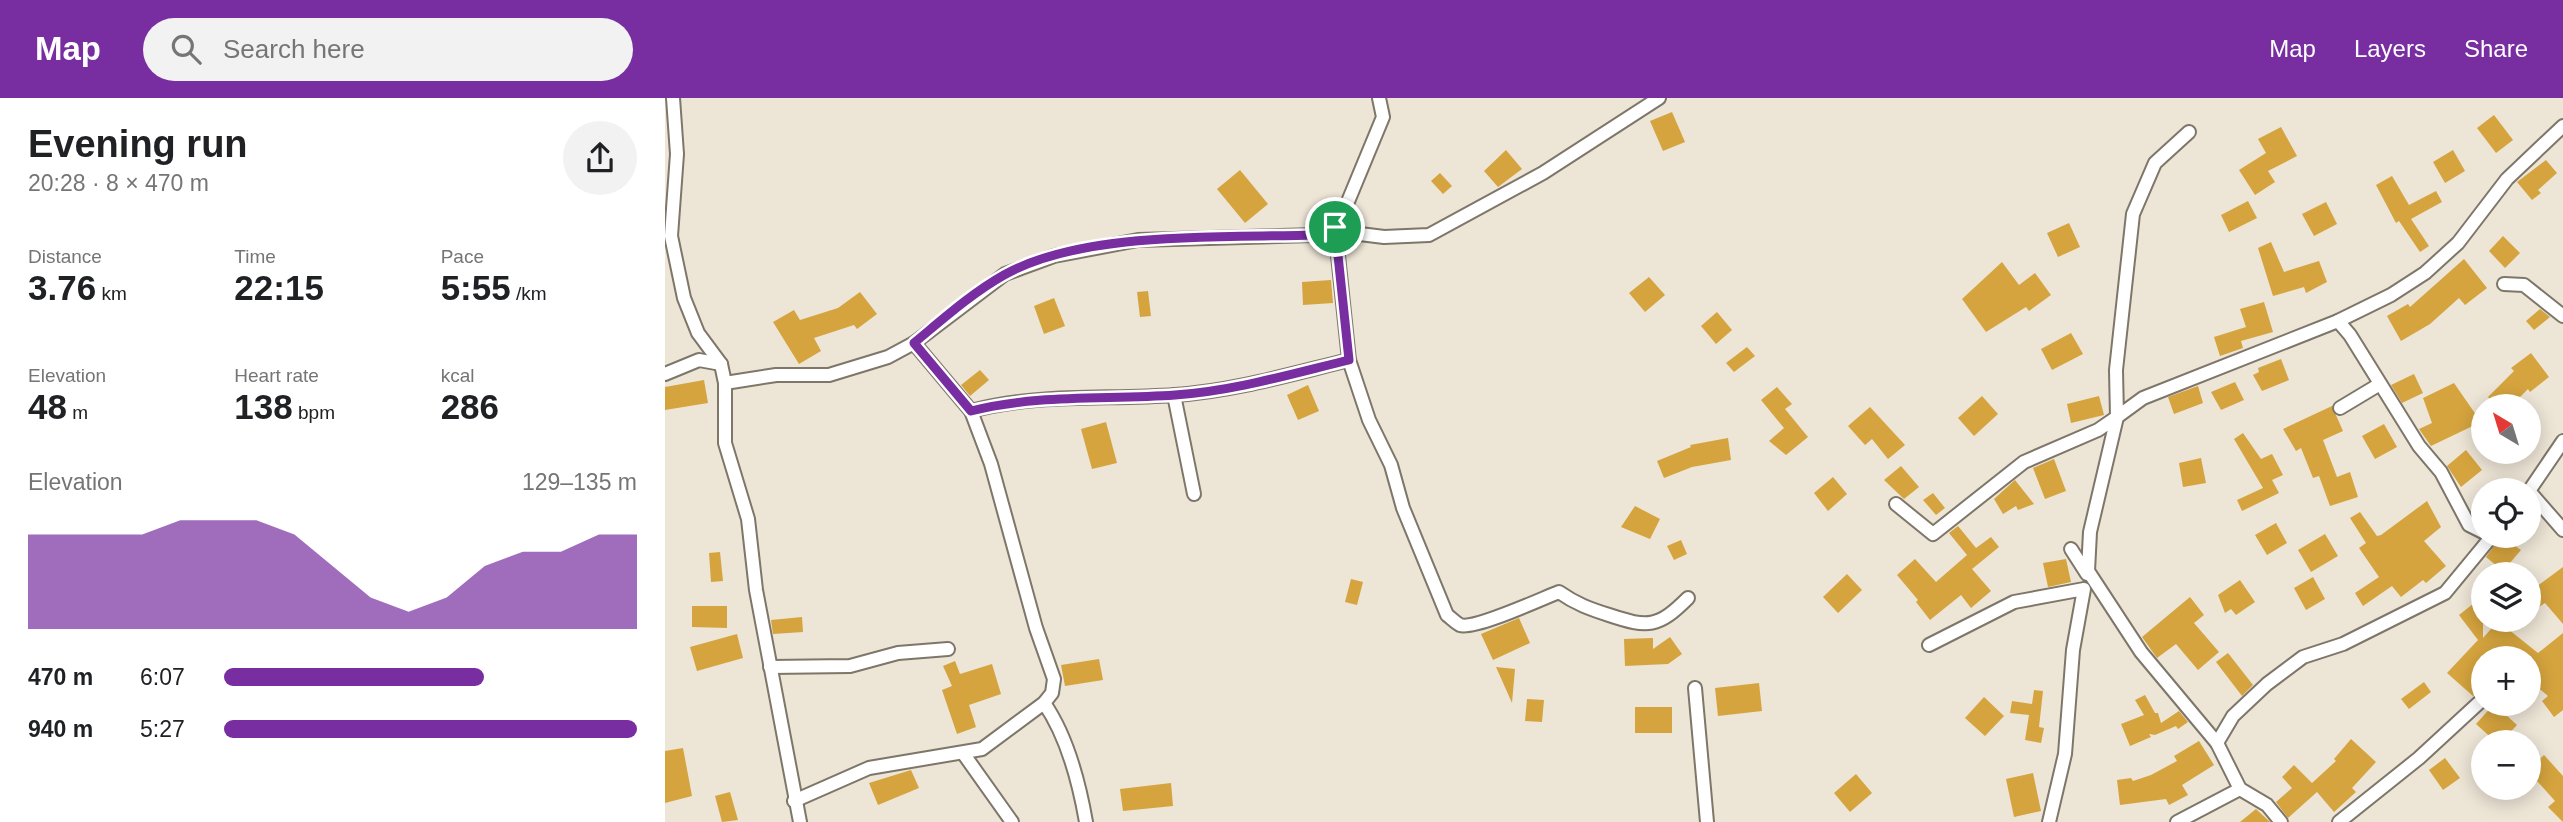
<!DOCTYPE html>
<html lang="en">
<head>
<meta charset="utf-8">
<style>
  body { margin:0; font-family:Helvetica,sans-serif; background:#f2f2f2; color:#202124; height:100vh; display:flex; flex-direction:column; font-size:26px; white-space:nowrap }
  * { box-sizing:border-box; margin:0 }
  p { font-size:23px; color:#757577 }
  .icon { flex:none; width:38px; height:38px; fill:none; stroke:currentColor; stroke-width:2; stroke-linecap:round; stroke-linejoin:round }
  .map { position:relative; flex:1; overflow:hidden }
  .side { display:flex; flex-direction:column; background:#fff; width:665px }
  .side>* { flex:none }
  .needle { width:46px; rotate:322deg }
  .fabs { position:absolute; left:1806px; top:296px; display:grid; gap:14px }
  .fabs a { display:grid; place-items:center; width:70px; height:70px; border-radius:50%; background:#fff; box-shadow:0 4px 18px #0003; font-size:35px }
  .pin { position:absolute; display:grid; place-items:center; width:60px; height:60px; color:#fff; margin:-30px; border:4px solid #fff; border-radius:50%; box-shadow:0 2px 7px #0007 }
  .round { display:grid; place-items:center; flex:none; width:74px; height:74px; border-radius:37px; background:#f2f2f2 }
  .headline { display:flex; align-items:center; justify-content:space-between; height:119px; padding:0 28px }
  h1 { font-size:38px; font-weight:700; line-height:52px }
  .stats { display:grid; grid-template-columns:repeat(3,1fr); gap:10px; height:119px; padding:7px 28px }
  .stats div { display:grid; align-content:center }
  .stats b { font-size:35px; font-weight:700 }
  .stats small { font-size:19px; font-weight:400 }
  .stats p { font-size:19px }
  .chart { height:196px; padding:14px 28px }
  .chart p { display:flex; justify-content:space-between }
  .chart svg { width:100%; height:126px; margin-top:7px; fill:#782ea1; opacity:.7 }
  ul { padding:0 28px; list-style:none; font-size:23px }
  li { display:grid; grid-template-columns:112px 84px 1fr; align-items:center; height:52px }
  li i { height:18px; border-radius:9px; background:#782ea1 }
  header { display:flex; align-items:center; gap:42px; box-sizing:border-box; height:98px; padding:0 35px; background:#782ea1; color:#fff }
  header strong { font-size:33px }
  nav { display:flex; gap:38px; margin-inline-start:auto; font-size:24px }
  .search { width:490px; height:63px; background:#f2f2f2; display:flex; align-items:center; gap:18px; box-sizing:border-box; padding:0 24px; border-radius:38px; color:#757577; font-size:26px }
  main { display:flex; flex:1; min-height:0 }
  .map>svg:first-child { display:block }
</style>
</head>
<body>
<header>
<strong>Map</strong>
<div class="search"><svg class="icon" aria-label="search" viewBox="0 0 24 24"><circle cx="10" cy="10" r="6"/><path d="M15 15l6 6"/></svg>Search here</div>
<nav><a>Map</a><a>Layers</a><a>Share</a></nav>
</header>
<main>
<section class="side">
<div class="headline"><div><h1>Evening run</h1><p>20:28 · 8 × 470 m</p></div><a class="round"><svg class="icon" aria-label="share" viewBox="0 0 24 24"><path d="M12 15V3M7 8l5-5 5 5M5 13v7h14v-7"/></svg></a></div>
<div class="stats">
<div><p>Distance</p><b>3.76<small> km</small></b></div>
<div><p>Time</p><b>22:15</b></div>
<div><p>Pace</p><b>5:55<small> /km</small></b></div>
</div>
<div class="stats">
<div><p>Elevation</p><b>48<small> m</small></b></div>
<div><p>Heart rate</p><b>138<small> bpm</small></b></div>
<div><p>kcal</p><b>286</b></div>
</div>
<div class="chart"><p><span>Elevation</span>129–135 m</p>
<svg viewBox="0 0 160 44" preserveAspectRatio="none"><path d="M0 44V11L10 11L20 11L30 11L40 6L50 6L60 6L70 11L80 22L90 33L100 38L110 33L120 22L130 17L140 17L150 11L160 11V44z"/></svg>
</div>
<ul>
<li><b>470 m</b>6:07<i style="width:63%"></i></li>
<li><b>940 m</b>5:27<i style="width:100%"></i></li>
</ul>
</section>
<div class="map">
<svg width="1898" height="724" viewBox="0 0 1898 724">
  <rect width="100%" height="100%" fill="#ede5d6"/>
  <!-- building -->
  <g fill="#d5a43e">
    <polygon points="1007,14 1020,44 998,53 985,23"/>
    <polygon points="1829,17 1848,42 1831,55 1812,30"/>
    <polygon points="1616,29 1632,58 1603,73 1610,84 1590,97 1574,72 1601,55 1593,41"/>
    <polygon points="841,52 857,71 833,89 819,73"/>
    <polygon points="1788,52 1800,73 1780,85 1768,64"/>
    <polygon points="1881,62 1892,75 1873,92 1876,95 1867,102 1852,84"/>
    <polygon points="575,72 603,106 580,125 552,91"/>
    <polygon points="775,75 787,88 778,96 766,83"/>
    <polygon points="1727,78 1744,107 1771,93 1777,104 1746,121 1764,148 1755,154 1734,123 1731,125 1711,87"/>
    <polygon points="1583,103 1592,120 1564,134 1556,117"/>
    <polygon points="1661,104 1672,126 1649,138 1637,116"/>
    <polygon points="1404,125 1415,149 1393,159 1382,135"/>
    <polygon points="1838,138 1855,155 1840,170 1824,153"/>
    <polygon points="1606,144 1619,174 1654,163 1662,184 1641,195 1639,189 1608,198 1593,150"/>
    <polygon points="1799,161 1822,190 1800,207 1794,200 1765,226 1736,243 1722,218 1743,206 1745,209"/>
    <polygon points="1337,164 1354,187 1370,175 1386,197 1364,213 1361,209 1321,234 1297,201"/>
    <polygon points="984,179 1000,197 980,214 964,195"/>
    <polygon points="666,182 668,205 638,207 637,184"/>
    <polygon points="483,193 486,218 475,219 472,194"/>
    <polygon points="195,194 212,216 192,231 189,227 149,240 156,253 134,266 108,224 129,212 135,222 173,210"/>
    <polygon points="389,200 400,228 379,236 369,208"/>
    <polygon points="1599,204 1608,234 1576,243 1578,250 1555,258 1549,239 1581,229 1575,211"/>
    <polygon points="1875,211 1885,219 1869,232 1861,223"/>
    <polygon points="1052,214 1067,232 1051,246 1036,228"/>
    <polygon points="1406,235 1418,256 1387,272 1376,251"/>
    <polygon points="1082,249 1090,258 1069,274 1061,265"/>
    <polygon points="1866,255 1884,279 1865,294 1863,291 1846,308 1831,308 1823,299 1849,273 1846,270"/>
    <polygon points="1616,261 1624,282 1597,293 1588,277 1594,274 1593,270"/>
    <polygon points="315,272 324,282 305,298 296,287"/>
    <polygon points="1749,276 1758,295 1737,305 1726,287"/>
    <polygon points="39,282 43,305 0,312 0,289"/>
    <polygon points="1570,284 1579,302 1556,312 1546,294"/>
    <polygon points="1789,285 1816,324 1766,348 1754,331 1767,325 1758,300"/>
    <polygon points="643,287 654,313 633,322 622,297"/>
    <polygon points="1533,288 1538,305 1509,316 1503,299"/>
    <polygon points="1112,289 1127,306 1120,311 1143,339 1121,357 1104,343 1119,330 1096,302"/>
    <polygon points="1317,298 1333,316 1309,338 1293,320"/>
    <polygon points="1434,298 1439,317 1406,325 1402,306"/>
    <polygon points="1667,308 1678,333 1658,342 1672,379 1685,374 1693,399 1665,408 1654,378 1648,380 1636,350 1631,353 1618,331"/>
    <polygon points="1205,309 1240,347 1223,361 1207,341 1200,347 1183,328"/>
    <polygon points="441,324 452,365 427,371 416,331"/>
    <polygon points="1719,326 1732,349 1710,361 1697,338"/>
    <polygon points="1578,335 1596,361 1607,356 1618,377 1607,382 1614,395 1577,413 1572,402 1598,390 1569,341"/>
    <polygon points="1063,340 1066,362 1027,369 999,380 992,363 1026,349 1025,347"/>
    <polygon points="1801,352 1817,372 1796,389 1782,368"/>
    <polygon points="1536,360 1541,385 1518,389 1514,365"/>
    <polygon points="1389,361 1401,393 1380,401 1368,370"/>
    <polygon points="1236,368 1254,389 1239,401 1219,382"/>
    <polygon points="1168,379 1182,396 1163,413 1149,395"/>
    <polygon points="1350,382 1369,406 1353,412 1351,408 1338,416 1329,401"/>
    <polygon points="1268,395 1280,410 1271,417 1258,402"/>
    <polygon points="1762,403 1776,429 1759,443 1781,468 1761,485 1758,482 1736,499 1727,488 1698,508 1690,495 1714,479 1694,450 1701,445 1685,420 1695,414 1712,438 1716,437"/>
    <polygon points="970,408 995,421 985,441 956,429"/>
    <polygon points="1611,425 1622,445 1602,457 1590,437"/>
    <polygon points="1293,428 1311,450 1326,439 1334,449 1307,471 1326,493 1306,510 1296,497 1265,522 1251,504 1253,502 1232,477 1250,461 1271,484 1302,457 1284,435"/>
    <polygon points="1660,436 1673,458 1646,474 1633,452"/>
    <polygon points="1836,438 1856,452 1838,473 1821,459"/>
    <polygon points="1016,442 1022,456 1009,462 1002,448"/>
    <polygon points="55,454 58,483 46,484 44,455"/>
    <polygon points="1401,461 1406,484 1383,489 1378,465"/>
    <polygon points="1898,469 1898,526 1880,505 1868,513 1864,507 1864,494"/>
    <polygon points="1182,476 1197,492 1173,515 1158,499"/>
    <polygon points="1648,479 1660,501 1641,512 1629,490"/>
    <polygon points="686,481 698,484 692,507 680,504"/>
    <polygon points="1575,482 1590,504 1571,517 1566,511 1560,515 1553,497"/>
    <polygon points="1818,498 1818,540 1833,523 1873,555 1898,535 1898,612 1889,619 1877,603 1883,598 1864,582 1864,560 1818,560 1818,592 1808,598 1782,575 1813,542 1794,517"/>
    <polygon points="1525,499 1539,517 1529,525 1554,554 1533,572 1511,546 1492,560 1477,539"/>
    <polygon points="27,508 62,508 62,530 27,529"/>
    <polygon points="137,519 138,534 108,536 106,522"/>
    <polygon points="854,520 865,545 828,562 816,536"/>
    <polygon points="72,536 78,560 32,573 25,549"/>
    <polygon points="1005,539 1017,556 1003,566 960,568 959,541 988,540 988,551"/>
    <polygon points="1563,555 1588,587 1577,598 1551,564"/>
    <polygon points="434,561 438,582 400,588 396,567"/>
    <polygon points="290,563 295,576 327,566 336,596 304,607 311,629 292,636 277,592 287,588 278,568"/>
    <polygon points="831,569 850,571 847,605"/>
    <polygon points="1759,584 1766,594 1744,611 1736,601"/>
    <polygon points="1094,585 1097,613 1053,618 1050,590"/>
    <polygon points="1369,592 1378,593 1374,629 1379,630 1376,645 1360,642 1364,617 1345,615 1347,603 1367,606"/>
    <polygon points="1480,597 1490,615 1493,615 1496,625 1514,613 1523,624 1513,631 1511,628 1490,637 1484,636 1486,639 1465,648 1456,626 1479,617 1470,602"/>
    <polygon points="1319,599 1339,618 1320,638 1300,620"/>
    <polygon points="862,601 879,602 877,624 860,623"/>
    <polygon points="1829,606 1852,627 1836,644 1831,644 1811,626"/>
    <rect x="970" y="609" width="37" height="26"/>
    <polygon points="1686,641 1711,664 1687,690 1691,694 1669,714 1652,694 1623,720 1611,704 1627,690 1617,679 1629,667 1647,685 1671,663 1669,661"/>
    <polygon points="1534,643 1549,667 1517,687 1523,697 1504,707 1501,701 1455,707 1452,682 1466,680 1468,683 1486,677 1512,663 1509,658"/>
    <polygon points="18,650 27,698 0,705 0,653"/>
    <polygon points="1879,657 1898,678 1898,724 1883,709 1890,703 1864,674 1864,671"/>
    <polygon points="1780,660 1795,680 1778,692 1764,672"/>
    <polygon points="246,672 254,690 213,707 204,685"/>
    <polygon points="1368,675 1376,713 1349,719 1341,681"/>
    <polygon points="1191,676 1207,695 1185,714 1169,695"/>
    <polygon points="506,685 508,708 458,713 455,691"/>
    <polygon points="65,694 73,722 57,724 50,698"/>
    <polygon points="1591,711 1605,724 1575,724"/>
  </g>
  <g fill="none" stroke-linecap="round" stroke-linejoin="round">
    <!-- minor casing -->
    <g stroke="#7d7669" stroke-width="16">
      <g id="minor">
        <polyline points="8,0 12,56 6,138 19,200 33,235 56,266 60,285 60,345 83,421 91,492 135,724"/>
        <path d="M994,0L878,75L764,137L719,139L695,136L670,129L684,262L704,322L726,367L738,410L782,517C786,520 791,525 795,527C809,532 876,501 894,494C911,506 925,511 944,517C983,530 993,530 1023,500"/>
        <polyline points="1524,34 1490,65 1468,116 1451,272 1452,319 1478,300 1673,223 1726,197 1760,175 1793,145 1842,81 1898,28"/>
        <polyline points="1839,186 1859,187 1898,218"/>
        <polyline points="1673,223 1685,237 1754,348 1776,374 1804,427 1818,434"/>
        <path d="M249,245L306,313C373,295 441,302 510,297C569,293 626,276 684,262"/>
        <polyline points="0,276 34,262 56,266"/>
        <polyline points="60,285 111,277 164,277 223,259 249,245 340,176 389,158 473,142 650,137 670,129 677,118 718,19 714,0"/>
        <polyline points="509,297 529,396"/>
        <polyline points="1675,310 1715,286"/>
        <polyline points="1864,393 1898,343"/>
        <polyline points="1864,393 1898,432"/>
        <polyline points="1231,406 1268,436 1359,364 1433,332 1452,319 1425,434 1423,473 1476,554 1552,645 1575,691 1602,707 1616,724"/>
        <polyline points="1406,451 1422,476"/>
        <polyline points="1264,547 1349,504 1419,491 1408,552 1400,656 1384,724"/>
        <polyline points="105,569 185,568 233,555 283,551"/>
        <polyline points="1030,590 1042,724"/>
        <path d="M379,605C402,638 414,684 421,724"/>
        <polyline points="1552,645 1568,618 1602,586 1638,559 1678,546 1780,495 1827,438"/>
        <polyline points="298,655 347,724"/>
        <polyline points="129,703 204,670 317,651 379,605 387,595 389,581 371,530 326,366 306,313"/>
        <polyline points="1512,724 1575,691"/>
        <polyline points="1674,724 1754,660 1818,601"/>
      </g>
    </g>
    <!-- minor -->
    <use href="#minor" stroke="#fff" stroke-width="12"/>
  </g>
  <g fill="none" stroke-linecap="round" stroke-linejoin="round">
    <!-- route casing -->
    <g stroke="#fff" stroke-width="14">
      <path id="route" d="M670,129L684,262C626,276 569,293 510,297C441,302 373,296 306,313L249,245C278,221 307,195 339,177C419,132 559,140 650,137Z"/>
    </g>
    <!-- route -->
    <use href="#route" stroke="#782ea1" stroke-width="9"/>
  </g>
</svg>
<div class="fabs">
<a><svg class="needle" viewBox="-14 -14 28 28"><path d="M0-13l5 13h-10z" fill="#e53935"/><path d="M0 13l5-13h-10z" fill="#757577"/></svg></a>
<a><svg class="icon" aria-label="locate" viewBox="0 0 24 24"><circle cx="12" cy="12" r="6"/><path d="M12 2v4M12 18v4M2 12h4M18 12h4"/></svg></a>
<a><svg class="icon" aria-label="layers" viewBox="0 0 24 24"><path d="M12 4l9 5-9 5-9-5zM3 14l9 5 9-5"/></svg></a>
<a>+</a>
<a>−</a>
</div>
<div class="pin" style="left:670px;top:129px;background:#1e9e55"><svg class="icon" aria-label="arrive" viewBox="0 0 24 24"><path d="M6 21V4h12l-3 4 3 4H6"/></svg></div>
</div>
</main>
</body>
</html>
